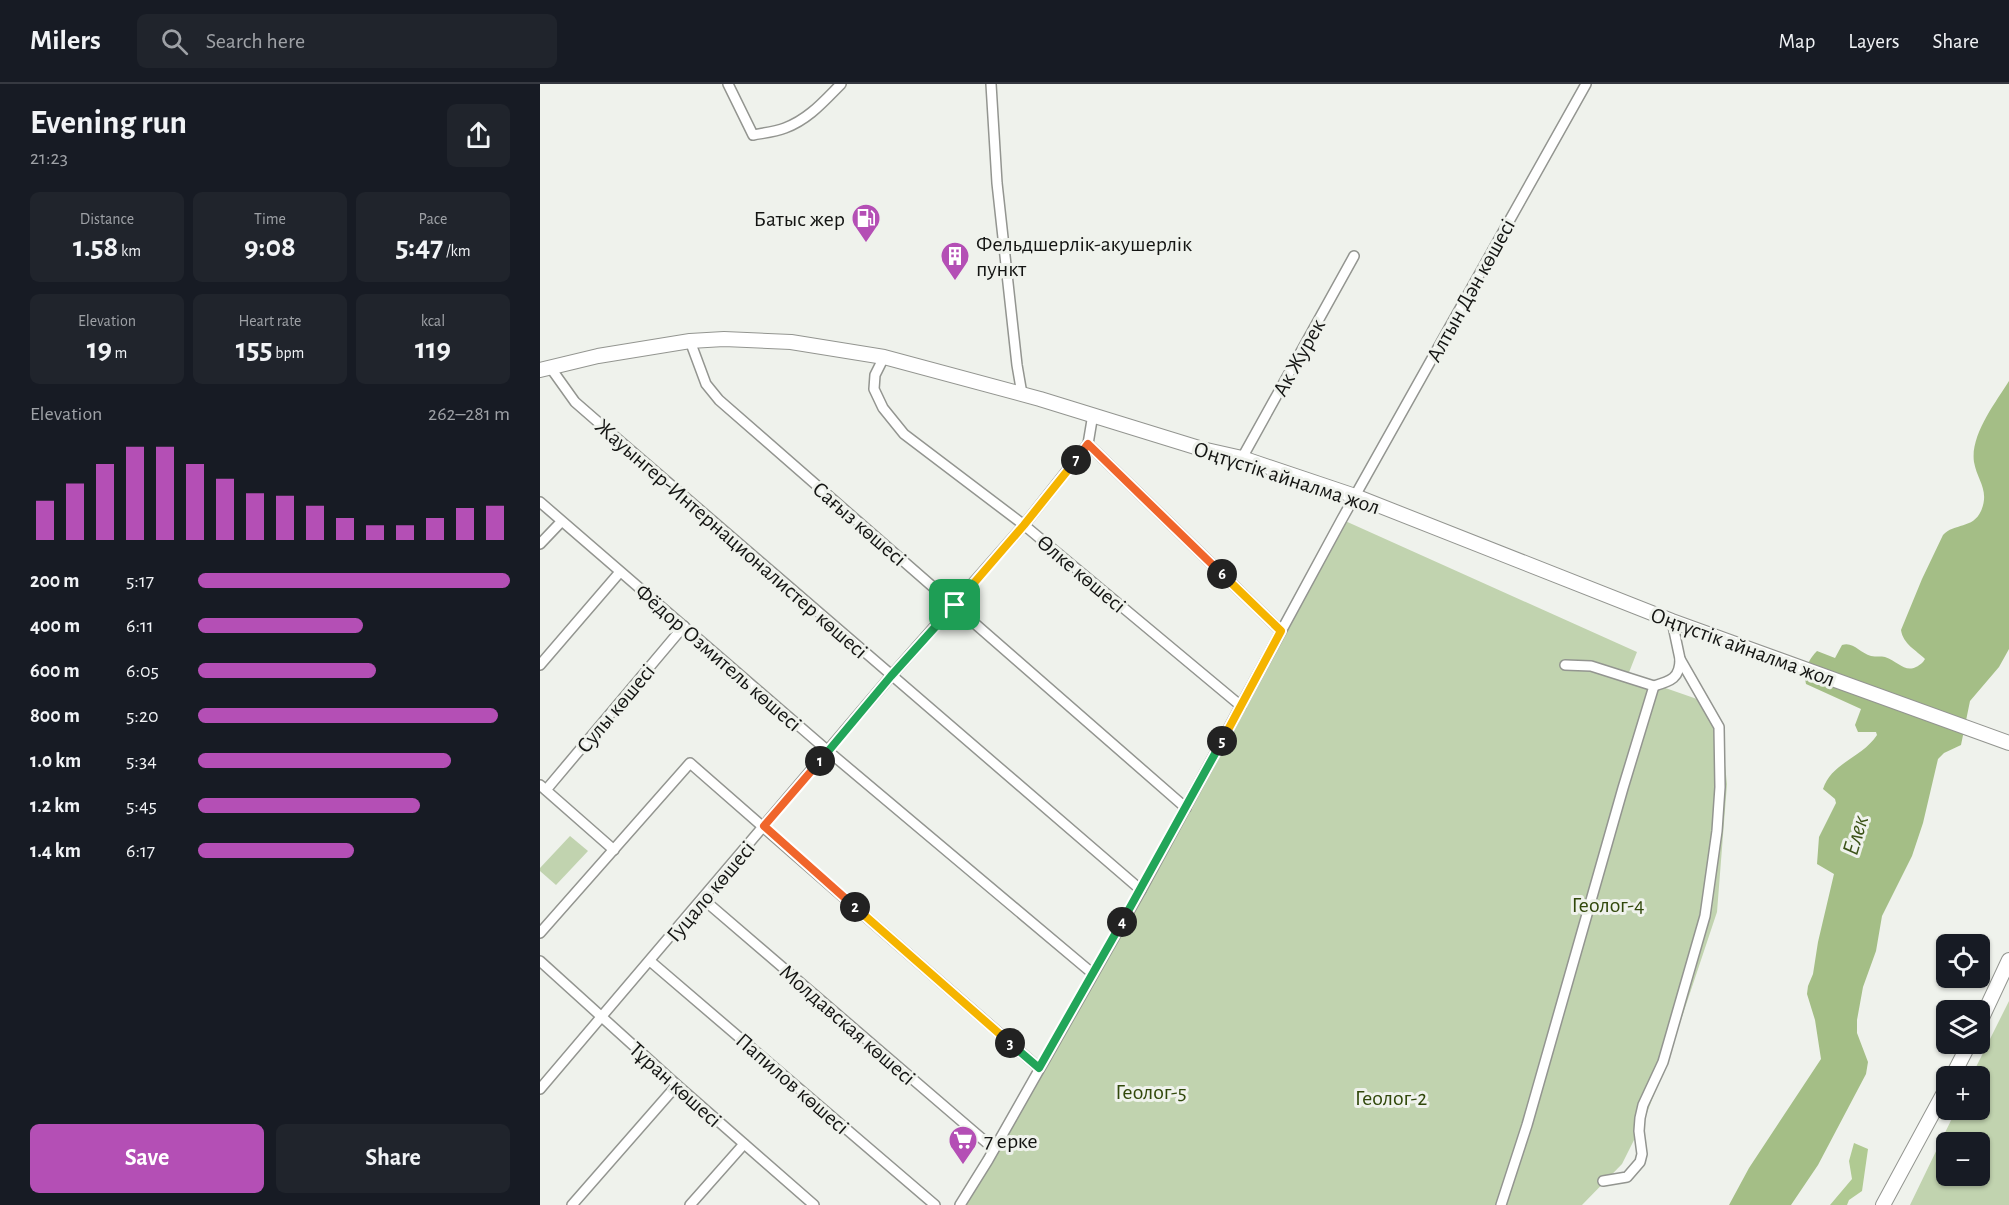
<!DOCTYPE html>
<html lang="en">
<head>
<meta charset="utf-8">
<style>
  body { margin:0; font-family:"Alegreya Sans",sans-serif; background:#20242c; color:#f1f3f6; height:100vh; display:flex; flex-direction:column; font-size:22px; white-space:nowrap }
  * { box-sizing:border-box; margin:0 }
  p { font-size:20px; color:#9ea1a6 }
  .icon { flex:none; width:33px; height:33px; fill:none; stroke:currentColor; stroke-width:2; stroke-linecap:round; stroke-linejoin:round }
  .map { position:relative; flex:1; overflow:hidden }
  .drawer { display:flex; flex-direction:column; background:#171b24; width:540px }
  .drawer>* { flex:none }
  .fabs { position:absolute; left:1396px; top:850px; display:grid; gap:12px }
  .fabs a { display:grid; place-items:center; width:54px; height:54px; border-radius:9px; background:#171b24; box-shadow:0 2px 4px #0004; font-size:30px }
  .pin { position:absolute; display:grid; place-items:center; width:51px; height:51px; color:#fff; margin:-26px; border-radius:12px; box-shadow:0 3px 9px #0006 }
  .km { position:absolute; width:30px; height:30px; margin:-15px; border-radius:50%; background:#222; color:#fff; font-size:16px; line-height:30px; text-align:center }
  .round { display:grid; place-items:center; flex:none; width:63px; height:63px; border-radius:9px; background:#20242c }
  .headline { display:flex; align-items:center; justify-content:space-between; height:102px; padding:0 30px }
  h1 { font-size:33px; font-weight:700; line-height:45px }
  .figures { display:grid; grid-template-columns:repeat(3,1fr); gap:9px; height:102px; padding:6px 30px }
  .figures div { display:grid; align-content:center; border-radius:9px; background:#20242c; text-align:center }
  .figures b { font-size:30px; font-weight:700 }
  .figures small { font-size:16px; font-weight:400 }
  .figures p { font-size:16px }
  .chart { height:168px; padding:12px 30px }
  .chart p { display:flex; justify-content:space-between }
  .chart svg { width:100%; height:108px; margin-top:6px; stroke:#b44fb5; stroke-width:6 }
  .primary-button { display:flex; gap:12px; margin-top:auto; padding:12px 30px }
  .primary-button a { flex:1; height:69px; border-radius:9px; background:#b44fb5; color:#fff; font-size:24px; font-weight:700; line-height:69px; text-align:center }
  .primary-button a+a { background:#20242c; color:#f1f3f6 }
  ul { padding:0 30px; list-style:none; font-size:20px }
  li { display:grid; grid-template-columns:96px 72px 1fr; align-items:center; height:45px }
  li i { height:15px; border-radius:8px; background:#b44fb5 }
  header { display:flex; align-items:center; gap:36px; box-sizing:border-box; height:84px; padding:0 30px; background:#171b24; border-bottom:2px solid #363941 }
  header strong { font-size:28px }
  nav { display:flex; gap:33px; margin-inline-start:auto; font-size:21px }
  .search { width:420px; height:54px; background:#20242c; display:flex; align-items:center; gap:15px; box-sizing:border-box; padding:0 21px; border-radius:9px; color:#9ea1a6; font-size:22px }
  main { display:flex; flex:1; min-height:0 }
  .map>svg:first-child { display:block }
</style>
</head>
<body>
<header>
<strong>Milers</strong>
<div class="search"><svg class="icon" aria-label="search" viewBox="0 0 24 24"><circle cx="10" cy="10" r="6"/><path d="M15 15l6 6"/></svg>Search here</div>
<nav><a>Map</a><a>Layers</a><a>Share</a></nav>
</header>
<main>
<section class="drawer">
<div class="headline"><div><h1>Evening run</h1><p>21:23</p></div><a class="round"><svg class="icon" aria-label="share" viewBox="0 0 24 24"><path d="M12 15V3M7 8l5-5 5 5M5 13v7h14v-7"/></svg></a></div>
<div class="figures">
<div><p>Distance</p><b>1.58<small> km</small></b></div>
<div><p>Time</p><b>9:08</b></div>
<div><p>Pace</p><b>5:47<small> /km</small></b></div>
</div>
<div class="figures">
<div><p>Elevation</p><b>19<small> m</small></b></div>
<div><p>Heart rate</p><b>155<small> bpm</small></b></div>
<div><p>kcal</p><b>119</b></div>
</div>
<div class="chart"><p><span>Elevation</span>262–281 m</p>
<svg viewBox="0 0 160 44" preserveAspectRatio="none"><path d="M5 44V28M15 44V21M25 44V13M35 44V6M45 44V6M55 44V13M65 44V19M75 44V25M85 44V26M95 44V30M105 44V35M115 44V38M125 44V38M135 44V35M145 44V31M155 44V30"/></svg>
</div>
<ul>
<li><b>200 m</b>5:17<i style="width:100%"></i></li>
<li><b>400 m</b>6:11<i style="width:53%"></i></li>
<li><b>600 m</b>6:05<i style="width:57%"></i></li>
<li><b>800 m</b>5:20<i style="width:96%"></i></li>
<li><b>1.0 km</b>5:34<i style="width:81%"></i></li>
<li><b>1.2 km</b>5:45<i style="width:71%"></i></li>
<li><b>1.4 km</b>6:17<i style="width:50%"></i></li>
</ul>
<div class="primary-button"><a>Save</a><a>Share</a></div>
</section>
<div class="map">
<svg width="1469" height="1121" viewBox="0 0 1469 1121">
  <rect width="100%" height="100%" fill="#eff2ec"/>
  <!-- green -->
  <g fill="#c1d3af" fill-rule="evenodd">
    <polygon points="803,436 1097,568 1088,591 1157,615 1181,642 1187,700 1177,828 1131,966 1105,1034 1082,1080 1042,1121 422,1121"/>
    <polygon points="30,752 48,767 16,801 0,787 0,784"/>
    <path d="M1469,917V1121H1370L1416,1026H1440V993H1431ZM1407,1059H1440V1092H1407Z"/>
  </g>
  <!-- forest -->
  <polygon fill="#b0ca92" points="1314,1059 1328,1065 1322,1107 1309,1116 1307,1121 1290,1121 1312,1095 1309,1077"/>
  <!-- water -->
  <path fill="#a4be86" d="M1469,297V565L1459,583L1430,617L1421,661L1404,669L1398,675L1383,739L1372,772L1342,832L1336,867L1323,903L1317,936V949L1328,978L1326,990L1278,1081L1251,1121H1189L1209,1084L1281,975L1275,936L1267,910L1268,902L1273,890L1278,858L1294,790L1277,780L1279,753L1296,719L1295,715L1283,705C1291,679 1323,673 1337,651L1336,648H1318L1315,641L1321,625L1266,600C1263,588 1268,576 1277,567L1295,574L1302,561C1313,557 1320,569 1331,572C1336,573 1341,572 1345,573C1360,578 1367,593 1383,578L1385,575C1376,566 1363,560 1361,546L1382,495L1403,451C1414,439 1433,445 1441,427C1450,406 1437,396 1434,378C1430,351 1456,318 1469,297Z"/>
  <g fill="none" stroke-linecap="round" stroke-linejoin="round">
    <!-- minor casing -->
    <g stroke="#939590" stroke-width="12">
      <g id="minor">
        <path d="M188,0L213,51C223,49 235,48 245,44C269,35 284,17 301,0"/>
        <polyline points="451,0 457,99 477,281 482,310"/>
        <polyline points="150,257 166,300 179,316 646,724"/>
        <polyline points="344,273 335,291 334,305 343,324 364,350 484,441 701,622"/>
        <polyline points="10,283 35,318 66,345 601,806"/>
        <polyline points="553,330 548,360 741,547"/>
        <polyline points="702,374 814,172"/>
        <polyline points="0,418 288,667 552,889"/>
        <polyline points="0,460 21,438"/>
        <polyline points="0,581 80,488"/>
        <path d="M1114,602C1131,597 1140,594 1140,575"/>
        <polyline points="0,701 74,766"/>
        <polyline points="6,706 144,542"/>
        <polyline points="163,815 454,1065"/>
        <polyline points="0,849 150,679 499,984"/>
        <polyline points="0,877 137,1001 274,1121"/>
        <polyline points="110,877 395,1121"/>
        <polyline points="0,1005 351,592 484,441 548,360"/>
        <polyline points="1063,1097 1087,1093 1100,1078 1102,1070 1099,1047 1100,1034 1103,1021 1123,978 1165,832 1177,747 1180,703 1179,643 1140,575 1132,537"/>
        <polyline points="32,1121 137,1001"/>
        <polyline points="150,1121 204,1060"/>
        <polyline points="420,1121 448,1076 601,806 802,435 1046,0"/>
        <polyline points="961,1121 987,1041 1083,704 1114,602 1051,582 1025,581"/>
      </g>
    </g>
    <!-- highway casing -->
    <g stroke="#939590" stroke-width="16">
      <g id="highway">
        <polyline points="0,286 58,272 150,257 184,255 251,258 344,273 500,315 662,365 702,374 815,412 1132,537 1469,659"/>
        <polyline points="1440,938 1469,876"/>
        <polyline points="1412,993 1429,960"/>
        <polyline points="1343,1121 1407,1003"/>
      </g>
    </g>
    <!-- minor -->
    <use href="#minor" stroke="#fff" stroke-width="9"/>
    <!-- highway -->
    <use href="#highway" stroke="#fff" stroke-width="14"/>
  </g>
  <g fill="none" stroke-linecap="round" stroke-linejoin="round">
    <!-- split-1 casing -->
    <g stroke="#fff" stroke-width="12">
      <polyline id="split-1" points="280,677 351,592 415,521"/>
    </g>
    <!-- split-2 casing -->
    <g stroke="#fff" stroke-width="12">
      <polyline id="split-2" points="280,677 224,742 315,823"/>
    </g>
    <!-- split-3 casing -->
    <g stroke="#fff" stroke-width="12">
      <polyline id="split-3" points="315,823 470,959"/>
    </g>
    <!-- split-4 casing -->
    <g stroke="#fff" stroke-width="12">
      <polyline id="split-4" points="470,959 499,984 582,838"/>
    </g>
    <!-- split-5 casing -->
    <g stroke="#fff" stroke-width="12">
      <polyline id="split-5" points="582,838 682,657"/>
    </g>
    <!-- split-6 casing -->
    <g stroke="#fff" stroke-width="12">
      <polyline id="split-6" points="682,657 741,547 682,490"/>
    </g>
    <!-- split-7 casing -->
    <g stroke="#fff" stroke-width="12">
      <polyline id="split-7" points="536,376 548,360 682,490"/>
    </g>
    <!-- split-8 casing -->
    <g stroke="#fff" stroke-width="12">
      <polyline id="split-8" points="415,521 484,441 536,376"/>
    </g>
    <!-- split-1 -->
    <use href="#split-1" stroke="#22a559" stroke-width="8"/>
    <!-- split-2 -->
    <use href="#split-2" stroke="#f0652b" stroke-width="8"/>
    <!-- split-3 -->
    <use href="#split-3" stroke="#f5b400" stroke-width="8"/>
    <!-- split-4 -->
    <use href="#split-4" stroke="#22a559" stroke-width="8"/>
    <!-- split-5 -->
    <use href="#split-5" stroke="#22a559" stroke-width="8"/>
    <!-- split-6 -->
    <use href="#split-6" stroke="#f5b400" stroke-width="8"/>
    <!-- split-7 -->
    <use href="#split-7" stroke="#f0652b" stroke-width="8"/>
    <!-- split-8 -->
    <use href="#split-8" stroke="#f5b400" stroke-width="8"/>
  </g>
  <!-- icons -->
  <defs>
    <g id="fuel-pin" transform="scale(1.5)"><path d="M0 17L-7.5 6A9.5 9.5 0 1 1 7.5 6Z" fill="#b44fb5" stroke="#eff2ec"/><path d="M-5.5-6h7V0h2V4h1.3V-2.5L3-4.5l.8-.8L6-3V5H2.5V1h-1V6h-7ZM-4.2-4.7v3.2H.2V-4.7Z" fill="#fff"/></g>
    <g id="building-pin" transform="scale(1.5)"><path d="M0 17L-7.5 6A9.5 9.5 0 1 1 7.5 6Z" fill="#b44fb5" stroke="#eff2ec"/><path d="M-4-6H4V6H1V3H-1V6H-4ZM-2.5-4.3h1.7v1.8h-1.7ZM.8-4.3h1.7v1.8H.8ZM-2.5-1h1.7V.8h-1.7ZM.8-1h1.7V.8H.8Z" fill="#fff"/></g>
    <g id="supermarket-pin" transform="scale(1.5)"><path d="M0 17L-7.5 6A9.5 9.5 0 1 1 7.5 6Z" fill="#b44fb5" stroke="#eff2ec"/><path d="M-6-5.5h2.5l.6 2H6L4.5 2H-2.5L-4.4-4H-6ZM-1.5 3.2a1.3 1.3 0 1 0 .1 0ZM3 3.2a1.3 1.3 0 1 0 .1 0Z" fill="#fff"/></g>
  </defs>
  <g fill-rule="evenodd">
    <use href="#fuel-pin" x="326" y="134"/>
    <use href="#building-pin" x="415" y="172"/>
    <use href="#supermarket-pin" x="423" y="1056"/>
  </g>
  <g text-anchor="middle" stroke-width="6" stroke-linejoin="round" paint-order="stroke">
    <!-- poi labels -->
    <g font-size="22" fill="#141513" stroke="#eff2ec" text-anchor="start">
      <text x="305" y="142" text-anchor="end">Батыс жер</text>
      <text x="436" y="167">Фельдшерлік-акушерлік<tspan x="436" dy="25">пункт</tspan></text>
      <text x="444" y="1064">7 ерке</text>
    </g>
    <!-- street labels -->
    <g font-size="22" fill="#141513" stroke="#eff2ec">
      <text transform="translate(930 206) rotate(-61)" y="8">Алтын Дән көшесі</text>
      <text transform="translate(758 273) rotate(-61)" y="8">Ак Журек</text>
      <text transform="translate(747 393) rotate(18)" y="8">Оңтүстік айналма жол</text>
      <text transform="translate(320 439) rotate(41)" y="8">Сағыз көшесі</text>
      <text transform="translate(192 454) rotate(41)" y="8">Жауынгер-Интернационалистер көшесі</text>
      <text transform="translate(542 489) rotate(40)" y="8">Өлке көшесі</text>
      <text transform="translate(1203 562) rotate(20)" y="8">Оңтүстік айналма жол</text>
      <text transform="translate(179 573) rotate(41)" y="8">Фёдор Озмитель көшесі</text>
      <text transform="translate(75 624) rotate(-50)" y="8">Сулы көшесі</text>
      <text transform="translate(170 807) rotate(-50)" y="8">Гуцало көшесі</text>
      <text transform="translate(308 940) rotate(41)" y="8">Молдавская көшесі</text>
      <text transform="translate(253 999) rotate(41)" y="8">Папилов көшесі</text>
      <text transform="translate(136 1000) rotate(42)" y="8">Тұран көшесі</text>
    </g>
    <!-- park labels -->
    <g font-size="22" fill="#31480b" stroke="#eff2ec">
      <text x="1068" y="828">Геолог-4</text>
      <text x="611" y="1015">Геолог-5</text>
      <text x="851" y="1021">Геолог-2</text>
    </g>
    <!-- water labels -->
    <g font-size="24" font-style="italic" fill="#3b5217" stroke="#eff2ec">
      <text transform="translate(1315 751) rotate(-73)" y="8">Елек</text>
    </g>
  </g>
</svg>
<div class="fabs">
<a><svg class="icon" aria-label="locate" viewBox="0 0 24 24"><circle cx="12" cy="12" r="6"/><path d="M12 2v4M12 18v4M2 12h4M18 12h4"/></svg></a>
<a><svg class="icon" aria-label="layers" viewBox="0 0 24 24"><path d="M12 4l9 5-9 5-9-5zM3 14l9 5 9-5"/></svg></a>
<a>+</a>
<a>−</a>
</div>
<div class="pin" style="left:415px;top:521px;background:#1e9e55"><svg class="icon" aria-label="arrive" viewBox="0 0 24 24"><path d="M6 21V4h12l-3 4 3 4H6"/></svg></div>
<b class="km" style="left:280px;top:677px">1</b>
<b class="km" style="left:315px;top:823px">2</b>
<b class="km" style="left:470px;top:959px">3</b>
<b class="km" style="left:582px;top:838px">4</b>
<b class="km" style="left:682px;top:657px">5</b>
<b class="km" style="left:682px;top:490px">6</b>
<b class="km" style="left:536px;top:376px">7</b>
</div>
</main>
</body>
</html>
